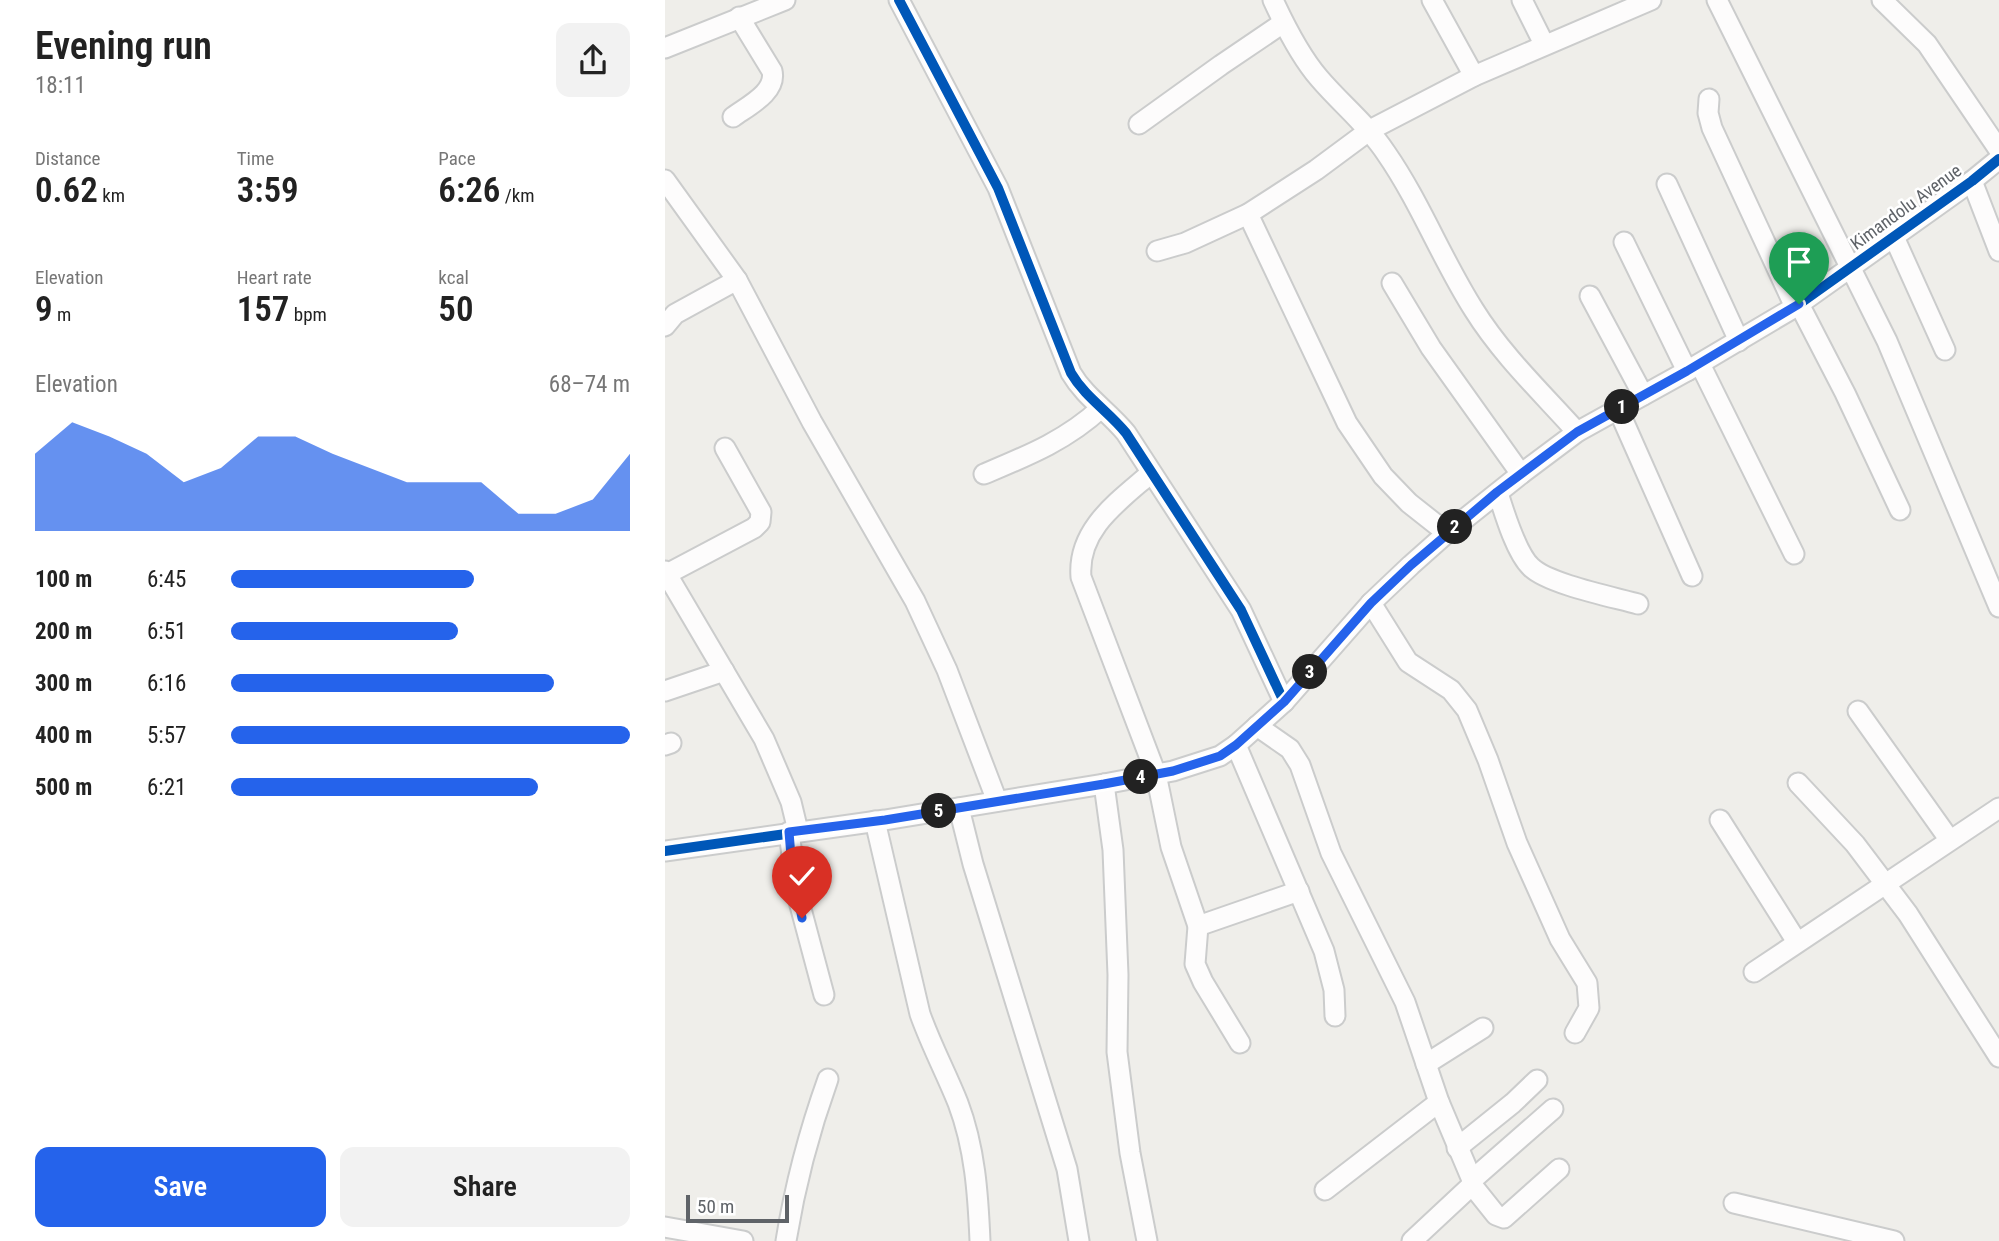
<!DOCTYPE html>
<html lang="en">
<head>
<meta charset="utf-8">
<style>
  body { margin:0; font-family:"Roboto Condensed",sans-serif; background:#f2f2f2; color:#222; height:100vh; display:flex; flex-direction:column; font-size:26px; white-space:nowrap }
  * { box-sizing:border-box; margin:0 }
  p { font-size:23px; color:#767676 }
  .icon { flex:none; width:38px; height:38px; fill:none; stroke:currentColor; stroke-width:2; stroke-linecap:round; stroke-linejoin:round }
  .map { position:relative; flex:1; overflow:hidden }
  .panel { display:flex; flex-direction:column; background:#fff; width:665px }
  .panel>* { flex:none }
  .scale { position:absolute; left:21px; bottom:18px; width:103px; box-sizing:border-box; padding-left:7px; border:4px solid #5f6368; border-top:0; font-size:19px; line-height:24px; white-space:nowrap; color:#5f6368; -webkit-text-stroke:5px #fff; paint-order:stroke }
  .pin { position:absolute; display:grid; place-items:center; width:60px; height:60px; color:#fff; margin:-72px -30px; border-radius:50% 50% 50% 0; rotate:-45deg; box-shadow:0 0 7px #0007 }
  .pin .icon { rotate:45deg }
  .km { position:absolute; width:35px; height:35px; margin:-18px; border-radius:50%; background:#222; color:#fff; font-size:19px; line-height:35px; text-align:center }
  .round { display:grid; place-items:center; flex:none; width:74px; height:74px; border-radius:14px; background:#f2f2f2 }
  .headline { display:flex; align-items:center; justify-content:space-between; height:119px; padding:0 35px }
  h1 { font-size:38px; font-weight:600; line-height:52px }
  .metrics { display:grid; grid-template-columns:repeat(3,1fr); gap:10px; height:119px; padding:7px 35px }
  .metrics div { display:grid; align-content:center }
  .metrics b { font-size:35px; font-weight:600 }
  .metrics small { font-size:19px; font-weight:400 }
  .metrics p { font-size:19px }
  .chart { height:196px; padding:14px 35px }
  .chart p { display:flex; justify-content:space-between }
  .chart svg { width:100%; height:126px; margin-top:7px; fill:#2563eb; opacity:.7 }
  .primary-button { display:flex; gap:14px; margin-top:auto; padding:14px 35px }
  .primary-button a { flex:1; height:80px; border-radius:14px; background:#2563eb; color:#fff; font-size:28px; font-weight:600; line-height:80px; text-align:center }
  .primary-button a+a { background:#f2f2f2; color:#222 }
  ul { padding:0 35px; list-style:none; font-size:23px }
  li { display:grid; grid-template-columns:112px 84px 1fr; align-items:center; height:52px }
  li i { height:18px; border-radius:9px; background:#2563eb }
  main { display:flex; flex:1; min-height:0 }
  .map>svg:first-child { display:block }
</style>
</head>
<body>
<main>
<section class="panel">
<div class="headline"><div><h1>Evening run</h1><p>18:11</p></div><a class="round"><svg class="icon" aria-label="share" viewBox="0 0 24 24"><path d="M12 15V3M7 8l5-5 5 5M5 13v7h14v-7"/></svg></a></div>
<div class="metrics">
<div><p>Distance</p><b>0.62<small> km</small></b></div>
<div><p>Time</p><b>3:59</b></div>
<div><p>Pace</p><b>6:26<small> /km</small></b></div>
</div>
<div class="metrics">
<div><p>Elevation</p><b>9<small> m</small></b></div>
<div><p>Heart rate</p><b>157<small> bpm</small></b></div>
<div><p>kcal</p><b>50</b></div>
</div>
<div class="chart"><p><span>Elevation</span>68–74 m</p>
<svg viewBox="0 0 160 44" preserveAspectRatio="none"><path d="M0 44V17L10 6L20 11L30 17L40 27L50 22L60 11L70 11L80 17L90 22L100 27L110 27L120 27L130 38L140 38L150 33L160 17V44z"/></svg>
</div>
<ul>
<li><b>100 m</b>6:45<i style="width:61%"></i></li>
<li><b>200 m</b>6:51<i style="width:57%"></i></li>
<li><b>300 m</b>6:16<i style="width:81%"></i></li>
<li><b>400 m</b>5:57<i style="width:100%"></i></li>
<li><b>500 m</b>6:21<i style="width:77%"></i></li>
</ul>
<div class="primary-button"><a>Save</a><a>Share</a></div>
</section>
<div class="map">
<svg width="1334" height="1241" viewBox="0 0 1334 1241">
  <rect width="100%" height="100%" fill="#efeeea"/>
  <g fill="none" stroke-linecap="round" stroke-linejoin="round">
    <!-- minor casing -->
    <g stroke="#cbcccc" stroke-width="23">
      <g id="minor">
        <path d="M234,0L333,188L406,373C420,397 443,411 461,433L576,610L619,702"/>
        <path d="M608,0C620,26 635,56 654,78C676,104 702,124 721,153C755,202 777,260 809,310C837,355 877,393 912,432"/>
        <polyline points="767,0 809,76"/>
        <polyline points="857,0 879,44"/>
        <polyline points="1052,0 1222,341 1334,607"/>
        <polyline points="1217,0 1262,44 1334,150"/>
        <polyline points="0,48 120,0"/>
        <polyline points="1044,99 1043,113 1047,128 1130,307"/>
        <path d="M68,117C83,106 112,92 107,71L74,17"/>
        <polyline points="474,124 556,65 618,23"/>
        <polyline points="0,180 72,280 147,422 250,601 282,670 332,801"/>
        <polyline points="1307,181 1334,251"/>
        <polyline points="1002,184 1074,341"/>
        <polyline points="583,214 682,423 718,476 744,503 782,533"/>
        <polyline points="1229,237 1280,350"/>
        <polyline points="959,242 1022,371"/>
        <polyline points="492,251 520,243 583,214 651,170 705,130 809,76 986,0"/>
        <polyline points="727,283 766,348 856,474"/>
        <polyline points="925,296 978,395"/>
        <polyline points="1134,304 1180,393 1235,510"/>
        <polyline points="0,326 10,314 72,280"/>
        <polyline points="1035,364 1129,554"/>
        <polyline points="953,409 1027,576"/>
        <path d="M486,473C454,501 412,529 416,577L491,774L506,847L533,926L530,964L538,982L575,1043"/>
        <path d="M319,474C362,456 402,440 436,408"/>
        <path d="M833,493C839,512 851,553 866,567C883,584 948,597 973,604"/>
        <polyline points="0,571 99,739 126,802 133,831"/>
        <polyline points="2,574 89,528 95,522 96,512 60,448"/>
        <polyline points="706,603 743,662 786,690 802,710 823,760 852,843 895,939 922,983 924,1008 910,1033"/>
        <polyline points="0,691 59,671"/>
        <polyline points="1193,711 1284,839"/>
        <polyline points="592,726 625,749 635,765 666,853 740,1002 774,1102 807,1180 807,1185 747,1241"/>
        <polyline points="0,745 6,743"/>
        <polyline points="571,745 659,951 669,990 670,1016"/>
        <polyline points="1133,783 1190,844 1243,914 1334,1057"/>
        <polyline points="439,784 448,850 453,975 452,1052 465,1153 482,1241"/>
        <polyline points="294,808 308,864 402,1169 414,1241"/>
        <polyline points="1055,820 1132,942"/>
        <path d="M210,821L255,1014C266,1045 281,1073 293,1103C310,1148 313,1194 315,1241"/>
        <polyline points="124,832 132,894 159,995"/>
        <polyline points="0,851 220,820 439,784 508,771 555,756 571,745 619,702 706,603 746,565 782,533 856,474 912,432 1022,371 1130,307 1307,181 1334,159"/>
        <polyline points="533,926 634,891"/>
        <polyline points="1089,972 1334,808"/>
        <polyline points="761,1064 818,1028"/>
        <polyline points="792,1148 848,1103 872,1080"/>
        <polyline points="807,1180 888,1109"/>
        <polyline points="807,1185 831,1215 839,1218 894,1169"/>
        <polyline points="660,1190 774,1102"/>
        <polyline points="1069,1203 1229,1241"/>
        <polyline points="0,1227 78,1241"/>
        <path d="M121,1241C130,1185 144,1132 163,1079"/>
      </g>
    </g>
    <!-- minor -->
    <use href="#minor" stroke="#fdfcfc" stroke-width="19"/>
    <!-- cycleway casing -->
    <g stroke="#fff" stroke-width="15">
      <g id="cycleway">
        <path d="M234,0L333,188L406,373C420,397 443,411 461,433L576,610L619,702"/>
        <polyline points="0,851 220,820 439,784 508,771 555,756 571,745 619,702 706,603 746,565 782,533 856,474 912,432 1022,371 1130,307 1307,181 1334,159"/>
      </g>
    </g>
    <!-- cycleway -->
    <use href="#cycleway" stroke="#0057b8" stroke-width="10"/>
  </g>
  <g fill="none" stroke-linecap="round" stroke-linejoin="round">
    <!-- route casing -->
    <g stroke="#fff" stroke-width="14">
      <polyline id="route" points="137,918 127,868 124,832 220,820 439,784 508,771 555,756 571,745 619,702 706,603 746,565 832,492 912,432 1022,371 1134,304"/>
    </g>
    <!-- route -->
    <use href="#route" stroke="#2563eb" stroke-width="9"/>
  </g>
  <g text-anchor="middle" stroke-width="5" stroke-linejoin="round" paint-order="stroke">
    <!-- street labels -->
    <g font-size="18" fill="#5f6368" stroke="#fff">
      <text transform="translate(1241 207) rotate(-36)" y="6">Kimandolu Avenue</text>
    </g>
  </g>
</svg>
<div class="scale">50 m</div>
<div class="pin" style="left:1134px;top:304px;background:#1e9e55"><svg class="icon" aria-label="arrive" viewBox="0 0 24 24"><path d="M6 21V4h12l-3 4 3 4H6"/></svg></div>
<div class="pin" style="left:137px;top:918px;background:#d93025"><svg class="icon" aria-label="check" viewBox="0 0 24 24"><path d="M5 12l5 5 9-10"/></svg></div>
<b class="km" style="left:957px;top:407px">1</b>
<b class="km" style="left:790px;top:527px">2</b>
<b class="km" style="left:645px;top:672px">3</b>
<b class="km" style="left:476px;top:777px">4</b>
<b class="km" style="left:274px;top:811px">5</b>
</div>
</main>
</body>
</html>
